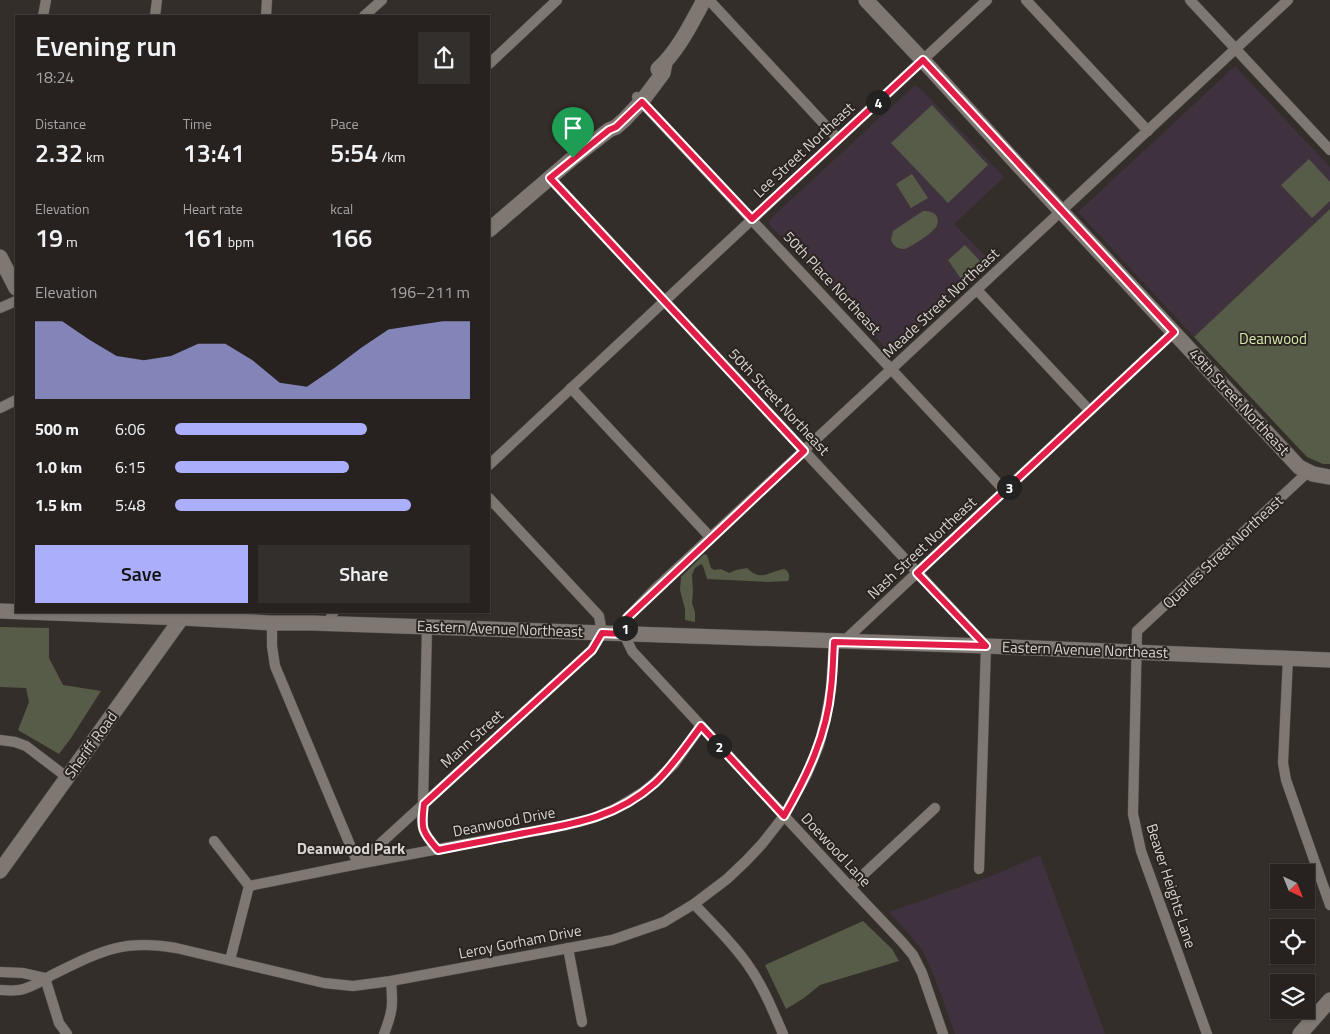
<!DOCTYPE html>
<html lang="en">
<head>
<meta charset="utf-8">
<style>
  body { margin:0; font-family:"Titillium Web",sans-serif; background:#332f2d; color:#f1f3f6; height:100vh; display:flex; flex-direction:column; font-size:19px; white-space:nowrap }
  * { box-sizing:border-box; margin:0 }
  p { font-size:16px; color:#a4a4a5 }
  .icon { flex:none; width:28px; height:28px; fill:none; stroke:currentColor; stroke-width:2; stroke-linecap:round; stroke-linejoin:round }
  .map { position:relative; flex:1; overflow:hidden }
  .sheet { position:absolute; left:15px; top:15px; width:475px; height:598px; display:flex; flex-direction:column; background:#272220; border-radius:0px; box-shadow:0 1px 4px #0004,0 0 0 1px #433f3e }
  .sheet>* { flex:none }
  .needle { width:32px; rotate:137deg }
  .fabs { position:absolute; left:1270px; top:864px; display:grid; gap:10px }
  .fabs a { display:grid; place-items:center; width:45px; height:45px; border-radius:0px; background:#272220; box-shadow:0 1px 4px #0004,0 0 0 1px #433f3e; font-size:25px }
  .pin { position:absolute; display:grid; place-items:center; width:42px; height:42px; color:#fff; margin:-51px -21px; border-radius:50% 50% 50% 0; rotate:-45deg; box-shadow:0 0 5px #0007 }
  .pin .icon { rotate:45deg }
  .km { position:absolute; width:25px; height:25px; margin:-12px; border-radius:50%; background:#222; color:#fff; font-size:14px; line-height:25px; text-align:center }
  .round { display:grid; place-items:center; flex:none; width:52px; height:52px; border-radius:0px; background:#332f2d }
  .summary { display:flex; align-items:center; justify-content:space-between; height:85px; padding:0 20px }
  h1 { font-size:28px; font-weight:600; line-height:38px }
  .metrics { display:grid; grid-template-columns:repeat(3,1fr); gap:8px; height:85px; padding:5px 20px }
  .metrics div { display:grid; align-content:center }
  .metrics b { font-size:25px; font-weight:600 }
  .metrics small { font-size:14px; font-weight:400 }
  .metrics p { font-size:14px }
  .chart { height:140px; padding:10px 20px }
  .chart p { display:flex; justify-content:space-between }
  .chart svg { width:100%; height:90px; margin-top:5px; fill:#abaffb; opacity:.7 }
  .action { display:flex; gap:10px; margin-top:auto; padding:10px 20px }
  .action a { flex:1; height:58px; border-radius:0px; background:#abaffb; color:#111; font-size:20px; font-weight:600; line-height:58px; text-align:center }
  .action a+a { background:#332f2d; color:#f1f3f6 }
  ul { padding:0 20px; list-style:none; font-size:16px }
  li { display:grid; grid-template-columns:80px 60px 1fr; align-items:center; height:38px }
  li i { height:12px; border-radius:6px; background:#abaffb }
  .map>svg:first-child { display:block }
</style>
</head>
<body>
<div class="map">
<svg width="1330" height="1034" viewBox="0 0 1330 1034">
  <rect width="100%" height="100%" fill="#342e2a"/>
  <!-- education -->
  <g fill="#40313e">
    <polygon points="1235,66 1330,167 1330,209 1194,337 1078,212"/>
    <polygon points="915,85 924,92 1004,177 954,224 991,262 893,353 890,352 769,224 769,220"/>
    <polygon points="1040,855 1105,1034 955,1034 933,973 922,949 889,912 994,875"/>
  </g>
  <!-- green -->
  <g fill="#565c47">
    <polygon points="932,105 988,165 948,203 891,143"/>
    <polygon points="1309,159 1330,182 1330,201 1312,218 1281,185"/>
    <polygon points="912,174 928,198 911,208 896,184"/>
    <polygon points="1330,209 1330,464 1323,464 1307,457 1194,337"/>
    <path d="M923,211C929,211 935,212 937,217C938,220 938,223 937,225C935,232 912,246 905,249C898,249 894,247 891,240L893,231Z"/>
    <polygon points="965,245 980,261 961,279 948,260"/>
    <path d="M704,554L707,555L711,568L714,570L721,569L729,573L736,570L747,568C762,582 767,572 784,569C788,570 791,576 788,581L768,582L707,579L703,566L701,564L695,568L692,575L693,592L692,603L695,612V622L685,620V609L680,590L681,577Z"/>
    <polygon points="0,627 49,628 49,658 63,685 101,691 71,738 59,754 18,730 29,702 26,688 0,687"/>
    <polygon points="863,921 892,949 899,961 820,985 804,998 786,1009 765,965"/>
  </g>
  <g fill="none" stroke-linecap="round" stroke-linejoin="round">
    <!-- street casing -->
    <g stroke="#504b47" stroke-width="11">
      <g id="street">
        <polyline points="709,0 838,139"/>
        <polyline points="1026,0 1148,131"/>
        <polyline points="1190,0 1330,150"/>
        <polyline points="43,16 46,0"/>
        <polyline points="155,16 157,0"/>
        <polyline points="266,16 267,0"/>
        <polyline points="364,16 382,0"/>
        <polyline points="489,64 557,0"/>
        <polyline points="637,97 1005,491"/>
        <polyline points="550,178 986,646 979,869"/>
        <polyline points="977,290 1090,411"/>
        <polyline points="0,308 16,301"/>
        <polyline points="571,388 711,538"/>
        <polyline points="0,408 16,400"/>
        <polyline points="489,465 987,0"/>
        <polyline points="272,623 272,646 275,666 358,864 592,650 602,633 599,616 489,498"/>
        <polyline points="328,623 334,611"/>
        <path d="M427,627L423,804C421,828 421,831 438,850"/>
        <polyline points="843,642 1174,332"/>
        <polyline points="1288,658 1283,763 1286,780 1330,905"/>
        <polyline points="0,740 15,742 26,746 68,778"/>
        <polyline points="214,841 249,886 230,960"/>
        <polyline points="249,886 358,864 567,825 593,818 615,809 643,792 654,783 674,764 701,726"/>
        <polyline points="850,887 935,808"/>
        <path d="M694,904C713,924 733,943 748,965C763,986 773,1011 783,1034"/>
        <polyline points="568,948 582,1022"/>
        <polyline points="0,972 23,973 45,978"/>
        <polyline points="45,978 59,1023 67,1034"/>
        <path d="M0,990C6,990 13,991 19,990C33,988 45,978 58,972C103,950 125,939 176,948L324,983L353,986L391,981L612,940L664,922L694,904L727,879L746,861L762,844L784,816L807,774L819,745L826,717L831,689L834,642"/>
        <path d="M384,1034C393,1011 393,1005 391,981"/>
        <polyline points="943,1034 922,973 913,955 903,943 850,887 632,651 624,634 627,618 655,589 1288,0"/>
        <polyline points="1207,1034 1141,851 1133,814 1137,631 1308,472"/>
      </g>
    </g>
    <!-- secondary casing -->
    <g stroke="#504b47" stroke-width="16">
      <g id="secondary">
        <polyline points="866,0 931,69 1020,167 1299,467 1313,474 1330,477"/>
        <path d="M658,69C678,51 691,24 704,0"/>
        <polyline points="489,230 573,158 609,130 616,127 624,120 642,101 663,73 665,63"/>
        <polyline points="0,257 16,288"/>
        <polyline points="0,611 182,618 272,623 312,623 986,646 1330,660"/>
        <polyline points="0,871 186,612"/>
        <polyline points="1300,1034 1330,1000"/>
      </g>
    </g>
    <!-- street -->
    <use href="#street" stroke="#7e7772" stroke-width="10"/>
    <!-- secondary -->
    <use href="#secondary" stroke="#7e7772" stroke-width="15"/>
  </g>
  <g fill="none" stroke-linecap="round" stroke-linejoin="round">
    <!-- route casing -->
    <g stroke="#fff" stroke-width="10">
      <path id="route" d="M923,60L1174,332L917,573L986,646L834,642C833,657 833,672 831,688C827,735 807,776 784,816L701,726C686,746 673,766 655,783C616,818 573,824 524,833C496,839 467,844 438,850C421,831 421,828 424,804L592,650L602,633L624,634L627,618L804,451L550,178L609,130L616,127L642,102L752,219Z"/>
    </g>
    <!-- route -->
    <use href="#route" stroke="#e11d48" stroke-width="6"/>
  </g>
  <g text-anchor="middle" stroke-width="4" stroke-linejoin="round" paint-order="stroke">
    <!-- street labels -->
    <g font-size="15" fill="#d7d3d0" stroke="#2a2420">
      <text transform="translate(804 150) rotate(-43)" y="5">Lee Street Northeast</text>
      <text transform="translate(832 283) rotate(47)" y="5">50th Place Northeast</text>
      <text transform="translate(941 303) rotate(-43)" y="5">Meade Street Northeast</text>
      <text transform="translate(779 402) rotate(47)" y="5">50th Street Northeast</text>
      <text transform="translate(1239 402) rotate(47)" y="5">49th Street Northeast</text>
      <text transform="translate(922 548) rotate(-43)" y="5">Nash Street Northeast</text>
      <text transform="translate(1223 552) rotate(-43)" y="5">Quarles Street Northeast</text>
      <text transform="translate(500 629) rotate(2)" y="5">Eastern Avenue Northeast</text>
      <text transform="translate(1085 650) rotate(2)" y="5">Eastern Avenue Northeast</text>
      <text transform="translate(472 739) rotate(-42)" y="5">Mann Street</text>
      <text transform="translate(91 745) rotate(-54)" y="5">Sheriff Road</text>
      <text transform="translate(504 822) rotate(-11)" y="5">Deanwood Drive</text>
      <text transform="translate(836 850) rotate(47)" y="5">Doewood Lane</text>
      <text transform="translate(1171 886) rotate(72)" y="5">Beaver Heights Lane</text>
      <text transform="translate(520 942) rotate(-11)" y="5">Leroy Gorham Drive</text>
    </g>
    <!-- park labels -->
    <g font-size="15" fill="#d6e9ab" stroke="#2a2420">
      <text x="1273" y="344">Deanwood</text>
    </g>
    <!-- neighbourhood labels -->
    <g font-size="16" font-weight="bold" fill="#d7d3d0" stroke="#2a2420">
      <text x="351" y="854">Deanwood Park</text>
    </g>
  </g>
</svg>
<div class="fabs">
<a><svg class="needle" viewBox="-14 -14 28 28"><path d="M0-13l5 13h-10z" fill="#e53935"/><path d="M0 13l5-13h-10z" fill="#a4a4a5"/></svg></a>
<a><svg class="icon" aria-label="locate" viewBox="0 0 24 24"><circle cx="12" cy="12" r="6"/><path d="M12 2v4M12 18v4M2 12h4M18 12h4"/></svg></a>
<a><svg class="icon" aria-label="layers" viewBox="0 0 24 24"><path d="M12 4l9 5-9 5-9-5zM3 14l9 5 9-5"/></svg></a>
</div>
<div class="pin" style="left:573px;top:158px;background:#1e9e55"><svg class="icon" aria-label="arrive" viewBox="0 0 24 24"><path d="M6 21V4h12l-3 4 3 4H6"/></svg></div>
<b class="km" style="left:625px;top:628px">1</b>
<b class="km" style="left:719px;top:746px">2</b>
<b class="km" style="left:1009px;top:487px">3</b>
<b class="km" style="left:878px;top:102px">4</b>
<section class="sheet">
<div class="summary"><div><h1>Evening run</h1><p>18:24</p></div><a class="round"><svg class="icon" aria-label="share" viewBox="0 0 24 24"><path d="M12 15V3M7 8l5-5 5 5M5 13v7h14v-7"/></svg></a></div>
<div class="metrics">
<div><p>Distance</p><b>2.32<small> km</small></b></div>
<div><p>Time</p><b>13:41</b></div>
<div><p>Pace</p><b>5:54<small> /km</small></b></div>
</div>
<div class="metrics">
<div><p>Elevation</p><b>19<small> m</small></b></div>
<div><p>Heart rate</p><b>161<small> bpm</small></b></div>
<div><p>kcal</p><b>166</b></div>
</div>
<div class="chart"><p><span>Elevation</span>196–211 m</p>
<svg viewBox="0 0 160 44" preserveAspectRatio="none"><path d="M0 44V6L10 6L20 15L30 23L40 25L50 23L60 17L70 17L80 25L90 36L100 38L110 29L120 19L130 10L140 8L150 6L160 6V44z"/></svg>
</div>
<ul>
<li><b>500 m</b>6:06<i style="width:65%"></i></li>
<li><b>1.0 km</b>6:15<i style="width:59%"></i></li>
<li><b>1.5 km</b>5:48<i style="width:80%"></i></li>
</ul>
<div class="action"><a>Save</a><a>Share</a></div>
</section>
</div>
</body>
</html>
